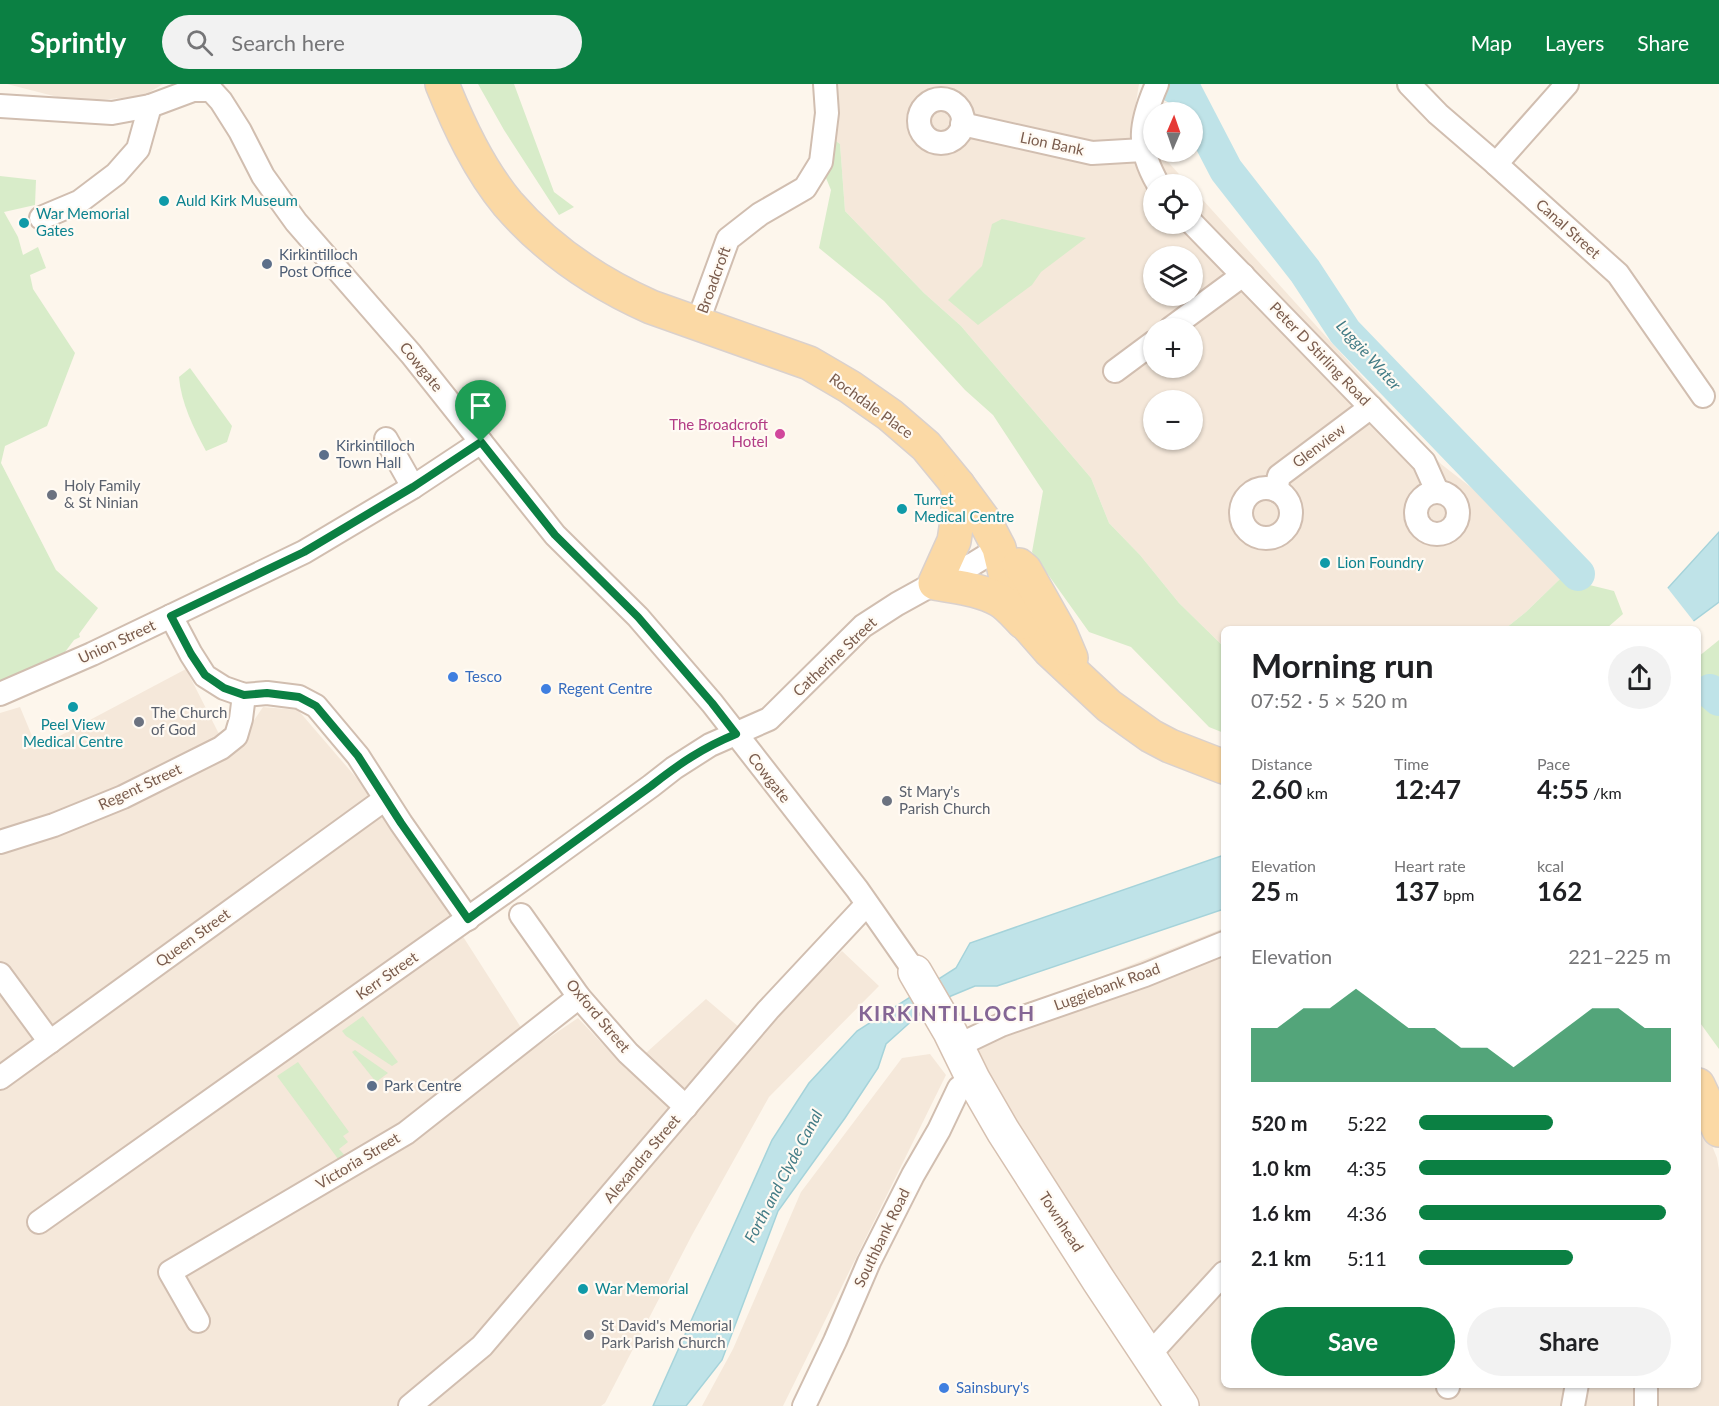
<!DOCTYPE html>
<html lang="en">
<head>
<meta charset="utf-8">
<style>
  body { margin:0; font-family:Lato,sans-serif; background:#f2f2f2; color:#202124; height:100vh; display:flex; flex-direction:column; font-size:22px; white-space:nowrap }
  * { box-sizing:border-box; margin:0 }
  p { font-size:20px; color:#757577 }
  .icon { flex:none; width:33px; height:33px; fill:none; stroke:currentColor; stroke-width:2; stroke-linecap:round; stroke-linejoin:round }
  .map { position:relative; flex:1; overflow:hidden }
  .panel { position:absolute; left:1221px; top:542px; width:480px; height:762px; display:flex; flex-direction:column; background:#fff; border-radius:9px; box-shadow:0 2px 4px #0004 }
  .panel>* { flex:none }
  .needle { width:39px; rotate:2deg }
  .controls { position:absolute; left:1143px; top:18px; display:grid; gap:12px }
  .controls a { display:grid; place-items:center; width:60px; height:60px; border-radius:50%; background:#fff; box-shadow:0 2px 4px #0004; font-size:30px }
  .pin { position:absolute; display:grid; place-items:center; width:51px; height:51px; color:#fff; margin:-62px -26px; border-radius:50% 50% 50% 0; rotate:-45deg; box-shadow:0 0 6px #0007 }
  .pin .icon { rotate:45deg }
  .round { display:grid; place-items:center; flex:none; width:63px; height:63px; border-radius:32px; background:#f2f2f2 }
  .summary { display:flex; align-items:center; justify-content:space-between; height:102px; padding:0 30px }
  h1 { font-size:33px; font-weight:700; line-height:45px }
  .stats { display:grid; grid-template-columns:repeat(3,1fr); gap:9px; height:102px; padding:6px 30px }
  .stats div { display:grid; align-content:center }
  .stats b { font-size:26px; font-weight:700 }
  .stats small { font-size:16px; font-weight:400 }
  .stats p { font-size:16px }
  .chart { height:168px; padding:12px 30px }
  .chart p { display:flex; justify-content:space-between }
  .chart svg { width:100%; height:108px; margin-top:6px; fill:#0b8043; opacity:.7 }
  .cta { display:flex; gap:12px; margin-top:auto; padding:12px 30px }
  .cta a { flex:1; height:69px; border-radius:36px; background:#0b8043; color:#fff; font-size:24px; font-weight:700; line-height:69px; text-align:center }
  .cta a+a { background:#f2f2f2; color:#202124 }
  ul { padding:0 30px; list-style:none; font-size:20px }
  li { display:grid; grid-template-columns:96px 72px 1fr; align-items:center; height:45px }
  li i { height:15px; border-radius:8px; background:#0b8043 }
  header { display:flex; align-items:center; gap:36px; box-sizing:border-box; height:84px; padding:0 30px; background:#0b8043; color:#fff }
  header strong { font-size:28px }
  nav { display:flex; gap:33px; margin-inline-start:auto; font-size:21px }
  .search { width:420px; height:54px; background:#f2f2f2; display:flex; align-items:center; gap:15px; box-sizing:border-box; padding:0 21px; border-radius:33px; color:#757577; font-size:22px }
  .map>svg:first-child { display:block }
</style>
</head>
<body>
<header>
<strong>Sprintly</strong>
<div class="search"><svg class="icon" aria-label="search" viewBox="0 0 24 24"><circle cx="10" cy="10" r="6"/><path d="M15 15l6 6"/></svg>Search here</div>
<nav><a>Map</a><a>Layers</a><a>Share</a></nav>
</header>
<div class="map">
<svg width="1719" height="1322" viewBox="0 0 1719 1322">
  <rect width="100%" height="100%" fill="#fdf6ec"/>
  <!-- residential -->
  <g fill="#f5e8da" fill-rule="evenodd">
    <polygon points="7,0 163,0 143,12 77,18"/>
    <path d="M828,0H1139L1133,37L1154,68H1159L1188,100H1154V140H1192L1193,105L1441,380L1495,422L1561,494L1526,528L1506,544H1224V563L1179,519L1140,471L1109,439L1091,394L961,242L924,209L845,127L840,60L829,52ZM1154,172H1192V212H1154ZM1154,244H1192V284H1154ZM1154,316H1192V356H1154Z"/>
    <polygon points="186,585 218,648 235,664 263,623 298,626 372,712 448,829 534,964 578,934 627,986 706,915 753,955 842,867 879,902 769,1013 692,1151 605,1319 601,1322 0,1322 0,629 20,623 37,664"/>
    <polygon points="1224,844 1224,1300 1698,1300 1698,1027 1717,1074 1719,1086 1719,1322 1198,1322 1153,1250 1046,1099 959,949"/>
    <polygon points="930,970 946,991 783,1322 702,1322 733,1265 801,1108 902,974"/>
  </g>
  <!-- green -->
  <g fill="#d8ecc9">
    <polygon points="478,0 514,0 554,108 574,123 559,131 504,46"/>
    <polygon points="829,52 840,60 845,127 924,209 961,242 1091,394 1109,439 1140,471 1179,519 1224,563 1224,649 1209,643 1131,563 1089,548 1032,468 1043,407 993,331 965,306 884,217 819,164 831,106 826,94"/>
    <polygon points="0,92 36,96 35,121 4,128 18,153 23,171 38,163 46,184 30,191 33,205 75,269 47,342 5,362 1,379 56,486 98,524 79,550 80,553 74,556 59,576 0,599"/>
    <polygon points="1002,135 1086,154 1041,188 1032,201 978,241 948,216 982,182 992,140"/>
    <path d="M190,284L232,342L227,358L206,367C194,345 181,319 179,293Z"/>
    <polygon points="1561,494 1614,507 1623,530 1607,544 1506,544 1526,528"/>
    <polygon points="1719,556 1719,965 1698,936 1698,573"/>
    <polygon points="363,932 398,978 392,982 346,952 342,947"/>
    <polygon points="355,966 388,989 376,998 352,968"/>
    <polygon points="298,978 349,1048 343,1052 348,1058 339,1065 347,1074 341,1079 277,992"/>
  </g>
  <!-- water -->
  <g fill="#bfe3e8" stroke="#a5d3da" stroke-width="1.5">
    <polygon points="1719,448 1719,518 1684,544 1619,544 1668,504"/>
    <polygon points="1224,771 1224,825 997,902 975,902 951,912 916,933 886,960 878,984 845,1034 778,1127 722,1276 686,1322 653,1322 772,1056 809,999 857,947 956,884 970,859"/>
  </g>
  <!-- pier -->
  <polygon fill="#fdf6ec" points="1666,502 1695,539 1689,544 1616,544"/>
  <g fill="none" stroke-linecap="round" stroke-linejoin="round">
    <!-- river -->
    <g stroke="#bfe3e8" stroke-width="34">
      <polyline points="1170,0 1186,9 1226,86 1305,187 1345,248 1578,490"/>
      <polyline points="1710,607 1719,615"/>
    </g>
    <!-- street casing -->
    <g stroke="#d1beb0" stroke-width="26">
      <g id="street">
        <path d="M1157,0C1140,39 1136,62 1158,100"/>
        <polyline points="1409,0 1438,30 1496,80 1618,190 1703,312"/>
        <circle cx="941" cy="37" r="22"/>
        <polyline points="0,22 112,29 150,22 193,6 211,6 221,17 240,47 263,92 296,138 411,270 555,451 638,533 712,619 857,805 915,888"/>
        <polyline points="962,40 1092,69 1143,66"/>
        <polyline points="1496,80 1567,0"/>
        <polyline points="41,134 79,118 116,90 138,65 150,22"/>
        <polyline points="1192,139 1424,378 1437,407"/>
        <polyline points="697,240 728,155 760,130 805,104 821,78 827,29 825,0"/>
        <polyline points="1171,244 1243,191"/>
        <polyline points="1115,287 1154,258"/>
        <polyline points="386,355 413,403"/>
        <circle cx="1266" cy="429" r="25"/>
        <polyline points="1276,406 1279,392 1371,323"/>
        <circle cx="1437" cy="429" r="21"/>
        <polyline points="171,532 191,570 205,592 224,604 244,611 267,609 299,613 316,622 358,672 401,739 468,835"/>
        <polyline points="0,610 92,570 304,468 413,403 481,358"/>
        <polyline points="0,758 54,741 123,713 221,664 236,652 241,635 244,611"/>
        <polyline points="521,831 579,913 628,969 686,1023"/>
        <polyline points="0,890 50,958"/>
        <polyline points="957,962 1001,941 1145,891 1224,859"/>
        <polyline points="0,994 385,715"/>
        <polyline points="39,1138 519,798 651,702 674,684 710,661 769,635 863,542 897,520 935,499 973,480 999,464"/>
        <polyline points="198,1237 170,1188 406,1049 579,913"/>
        <polyline points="1149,1271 1224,1189"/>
        <polyline points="1448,1303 1448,1300"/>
        <polyline points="410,1322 482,1262 768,926 867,820"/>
        <polyline points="804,1322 835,1257 869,1178 913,1091 939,1046 959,1004 973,995"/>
        <polyline points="1573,1322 1577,1300"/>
        <polyline points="1646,1322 1646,1305"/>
      </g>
    </g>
    <!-- secondary casing -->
    <g stroke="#d6c0b0" stroke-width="36">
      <polyline id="secondary" points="915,888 950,948 973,995 1003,1047 1099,1197 1182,1322"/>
    </g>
    <!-- primary casing -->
    <g stroke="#dad1cd" stroke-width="36">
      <g id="primary">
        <path d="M442,0C459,42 479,85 508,120C547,165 597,199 651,223L809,279L850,303L890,331L926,362L958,401L986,439L999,464L1007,497L1028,542L1049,566L1109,622L1151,652L1170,662L1224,683"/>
        <path d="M958,401V431L954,457L935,499C955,503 980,505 999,516C1008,521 1016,531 1023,538"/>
        <polyline points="1019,481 1025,486 1060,548 1071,574"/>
        <polyline points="1698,1001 1719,1046"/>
      </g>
    </g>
    <!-- street -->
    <use href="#street" stroke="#fff" stroke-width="22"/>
    <!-- secondary -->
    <use href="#secondary" stroke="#fff" stroke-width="33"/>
    <!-- primary -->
    <use href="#primary" stroke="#fbd9a5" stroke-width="33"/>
  </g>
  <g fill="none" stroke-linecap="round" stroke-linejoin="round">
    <!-- route casing -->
    <g stroke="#fff" stroke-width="12">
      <path id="route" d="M481,358L555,451L638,533L712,619L736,650C702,664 679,680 651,702L468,835L401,739L358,672L316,622L299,613L267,609L244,611L224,604L205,591L191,570L171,532L304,468L413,403Z"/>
    </g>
    <!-- route -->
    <use href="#route" stroke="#0b8043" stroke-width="8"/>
  </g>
  <!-- markers -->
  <g fill="#0f9aa8" stroke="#fffaf3" stroke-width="2">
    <circle cx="164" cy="117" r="6"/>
    <circle cx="24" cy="139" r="6"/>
    <circle cx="902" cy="425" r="6"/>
    <circle cx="1325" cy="479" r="6"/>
    <circle cx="73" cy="623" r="6"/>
    <circle cx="583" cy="1205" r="6"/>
  </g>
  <g fill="#5c6f8a" stroke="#fffaf3" stroke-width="2">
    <circle cx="267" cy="180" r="6"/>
    <circle cx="324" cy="371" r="6"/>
    <circle cx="372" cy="1002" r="6"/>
  </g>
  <circle fill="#d1479c" stroke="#fffaf3" stroke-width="2" cx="780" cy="350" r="6"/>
  <g fill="#6b7280" stroke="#fffaf3" stroke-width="2">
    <circle cx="52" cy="411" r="6"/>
    <circle cx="139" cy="638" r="6"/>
    <circle cx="887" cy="717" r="6"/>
    <circle cx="589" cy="1251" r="6"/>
  </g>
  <g fill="#3f7fe0" stroke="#fffaf3" stroke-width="2">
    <circle cx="453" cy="593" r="6"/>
    <circle cx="546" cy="605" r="6"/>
    <circle cx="944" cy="1304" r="6"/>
  </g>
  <g text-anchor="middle" stroke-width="4.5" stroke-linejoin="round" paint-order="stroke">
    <!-- street labels -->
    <g font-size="15" fill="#7a5c4d" stroke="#fffaf3">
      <text transform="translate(1052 60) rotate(12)" y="5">Lion Bank</text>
      <text transform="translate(1568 145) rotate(42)" y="5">Canal Street</text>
      <text transform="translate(714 196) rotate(-70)" y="5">Broadcroft</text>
      <text transform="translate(1320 270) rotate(46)" y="5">Peter D Stirling Road</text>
      <text transform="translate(421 283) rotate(51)" y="5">Cowgate</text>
      <text transform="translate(871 322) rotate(36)" y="5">Rochdale Place</text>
      <text transform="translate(1319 362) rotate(-37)" y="5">Glenview</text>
      <text transform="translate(117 558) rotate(-25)" y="5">Union Street</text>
      <text transform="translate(835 573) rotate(-43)" y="5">Catherine Street</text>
      <text transform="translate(769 694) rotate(52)" y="5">Cowgate</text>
      <text transform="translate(140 703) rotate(-25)" y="5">Regent Street</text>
      <text transform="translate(193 854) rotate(-36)" y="5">Queen Street</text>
      <text transform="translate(387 892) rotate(-35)" y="5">Kerr Street</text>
      <text transform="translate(1107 903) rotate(-20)" y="5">Luggiebank Road</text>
      <text transform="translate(598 932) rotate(50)" y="5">Oxford Street</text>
      <text transform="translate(642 1075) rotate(-50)" y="5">Alexandra Street</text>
      <text transform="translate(358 1077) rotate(-31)" y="5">Victoria Street</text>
      <text transform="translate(1061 1138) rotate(57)" y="5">Townhead</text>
      <text transform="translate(882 1154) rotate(-64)" y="5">Southbank Road</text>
    </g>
    <!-- culture labels -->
    <g font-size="15" fill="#0d838f" stroke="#fffaf3" text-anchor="start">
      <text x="176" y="122">Auld Kirk Museum</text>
      <text x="36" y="135">War Memorial<tspan x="36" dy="17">Gates</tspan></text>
      <text x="914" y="421">Turret<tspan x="914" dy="17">Medical Centre</tspan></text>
      <text x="1337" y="484">Lion Foundry</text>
      <text x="73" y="646" text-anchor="middle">Peel View<tspan x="73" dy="17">Medical Centre</tspan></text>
      <text x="595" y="1210">War Memorial</text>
    </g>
    <!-- service labels -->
    <g font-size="15" fill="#4e5e75" stroke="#fffaf3" text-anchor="start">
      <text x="279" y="176">Kirkintilloch<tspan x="279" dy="17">Post Office</tspan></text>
      <text x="336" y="367">Kirkintilloch<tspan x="336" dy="17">Town Hall</tspan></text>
      <text x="384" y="1007">Park Centre</text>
    </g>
    <!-- hotel labels -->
    <g font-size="15" fill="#b23c85" stroke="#fffaf3" text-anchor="end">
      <text x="768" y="346">The Broadcroft<tspan x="768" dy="17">Hotel</tspan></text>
    </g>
    <!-- worship labels -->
    <g font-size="15" fill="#5b616d" stroke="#fffaf3" text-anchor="start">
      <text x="64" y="407">Holy Family<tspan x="64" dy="17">&amp; St Ninian</tspan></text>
      <text x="151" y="634">The Church<tspan x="151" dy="17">of God</tspan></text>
      <text x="899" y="713">St Mary's<tspan x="899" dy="17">Parish Church</tspan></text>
      <text x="601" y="1247">St David's Memorial<tspan x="601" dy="17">Park Parish Church</tspan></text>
    </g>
    <!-- shop labels -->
    <g font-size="15" fill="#366cbe" stroke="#fffaf3" text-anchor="start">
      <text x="465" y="598">Tesco</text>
      <text x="558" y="610">Regent Centre</text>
      <text x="956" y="1309">Sainsbury's</text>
    </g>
    <!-- water labels -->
    <g font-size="16" font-style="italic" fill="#437c86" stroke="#fffaf3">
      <text transform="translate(1369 271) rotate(48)" y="6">Luggie Water</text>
      <text transform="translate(783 1092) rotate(-62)" y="6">Forth and Clyde Canal</text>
    </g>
    <!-- district labels -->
    <g font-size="21" font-weight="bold" letter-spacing="1.5" fill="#846695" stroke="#fffaf3">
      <text x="947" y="937">KIRKINTILLOCH</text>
    </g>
  </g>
</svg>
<div class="controls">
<a><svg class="needle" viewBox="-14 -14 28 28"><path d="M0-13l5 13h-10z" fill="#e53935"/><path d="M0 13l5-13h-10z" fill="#757577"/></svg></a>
<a><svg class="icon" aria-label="locate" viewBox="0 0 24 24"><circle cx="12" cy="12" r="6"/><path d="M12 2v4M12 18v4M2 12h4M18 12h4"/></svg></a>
<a><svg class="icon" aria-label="layers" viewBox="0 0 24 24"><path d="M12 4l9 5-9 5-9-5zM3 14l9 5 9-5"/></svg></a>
<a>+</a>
<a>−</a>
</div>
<div class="pin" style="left:481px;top:358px;background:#1e9e55"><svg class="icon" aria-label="arrive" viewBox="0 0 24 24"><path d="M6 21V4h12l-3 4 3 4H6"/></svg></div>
<section class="panel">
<div class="summary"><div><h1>Morning run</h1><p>07:52 · 5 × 520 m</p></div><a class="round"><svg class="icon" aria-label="share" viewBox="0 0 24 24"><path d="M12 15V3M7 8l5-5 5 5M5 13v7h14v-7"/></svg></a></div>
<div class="stats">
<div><p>Distance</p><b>2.60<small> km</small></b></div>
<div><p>Time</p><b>12:47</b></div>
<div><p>Pace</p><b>4:55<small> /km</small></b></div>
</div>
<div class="stats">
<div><p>Elevation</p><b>25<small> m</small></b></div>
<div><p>Heart rate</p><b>137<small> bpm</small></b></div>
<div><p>kcal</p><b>162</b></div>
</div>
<div class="chart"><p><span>Elevation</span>221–225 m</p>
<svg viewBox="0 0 160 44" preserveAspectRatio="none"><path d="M0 44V22L10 22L20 14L30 14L40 6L50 14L60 22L70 22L80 30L90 30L100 38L110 30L120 22L130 14L140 14L150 22L160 22V44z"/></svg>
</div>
<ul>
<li><b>520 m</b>5:22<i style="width:53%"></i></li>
<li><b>1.0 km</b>4:35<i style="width:100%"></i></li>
<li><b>1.6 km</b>4:36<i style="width:98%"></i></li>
<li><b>2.1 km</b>5:11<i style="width:61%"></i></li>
</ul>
<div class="cta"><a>Save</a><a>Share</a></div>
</section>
</div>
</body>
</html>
